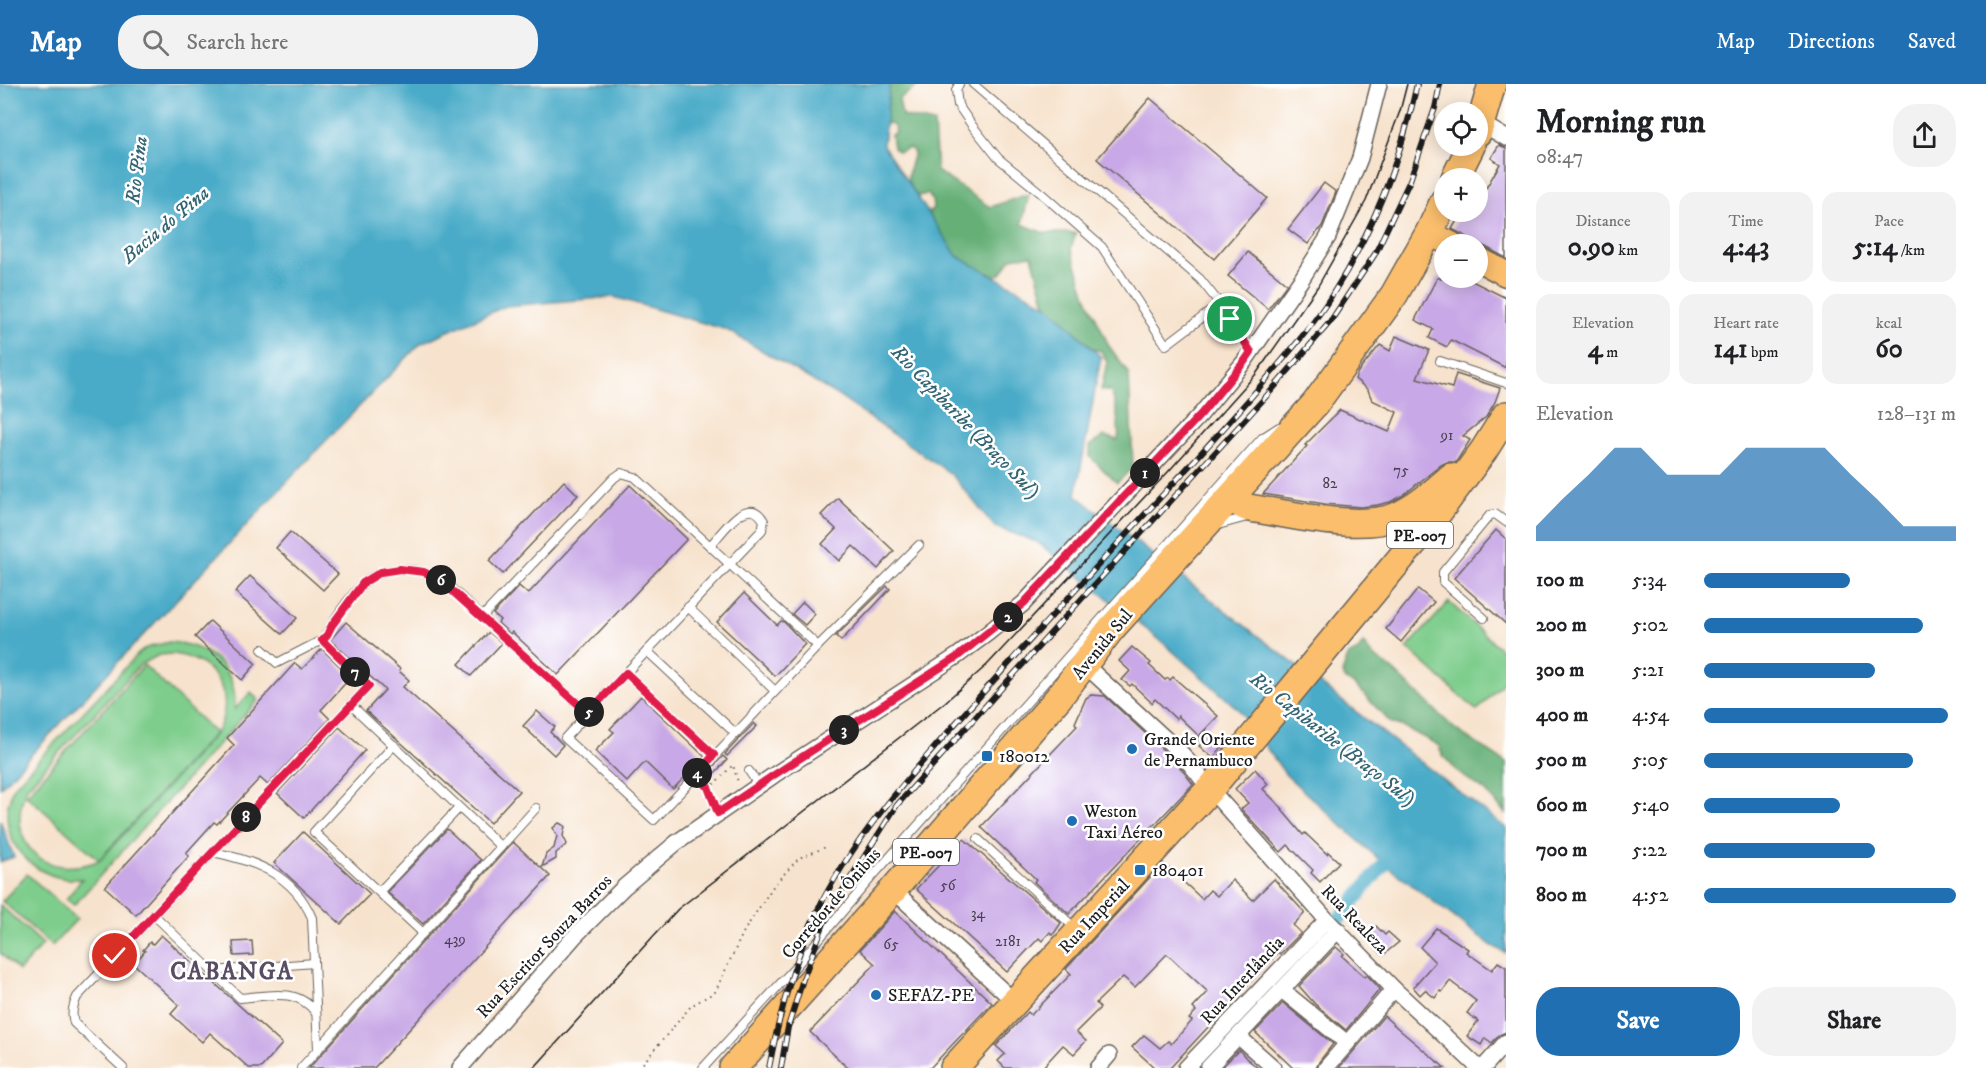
<!DOCTYPE html>
<html lang="en">
<head>
<meta charset="utf-8">
<style>
  body { margin:0; font-family:"IM FELL DW Pica",serif; background:#f2f2f2; color:#202124; height:100vh; display:flex; flex-direction:column; font-size:22px; white-space:nowrap }
  * { box-sizing:border-box; margin:0 }
  p { font-size:20px; color:#757577 }
  .icon { flex:none; width:33px; height:33px; fill:none; stroke:currentColor; stroke-width:2; stroke-linecap:round; stroke-linejoin:round }
  .map { position:relative; flex:1; overflow:hidden }
  .panel { display:flex; flex-direction:column; background:#fff; width:480px }
  .panel>* { flex:none }
  .buttons { position:absolute; left:1434px; top:18px; display:grid; gap:12px }
  .buttons a { display:grid; place-items:center; width:54px; height:54px; border-radius:50%; background:#fff; box-shadow:0 3px 15px #0003; font-size:30px }
  .pin { position:absolute; display:grid; place-items:center; width:51px; height:51px; color:#fff; margin:-26px; border:3px solid #fff; border-radius:50%; box-shadow:0 2px 6px #0007 }
  .km { position:absolute; width:30px; height:30px; margin:-15px; border-radius:50%; background:#222; color:#fff; font-size:16px; line-height:30px; text-align:center }
  .round { display:grid; place-items:center; flex:none; width:63px; height:63px; border-radius:24px; background:#f2f2f2 }
  .headline { display:flex; align-items:center; justify-content:space-between; height:102px; padding:0 30px }
  h1 { font-size:33px; font-weight:800; line-height:45px }
  .metrics { display:grid; grid-template-columns:repeat(3,1fr); gap:9px; height:102px; padding:6px 30px }
  .metrics div { display:grid; align-content:center; border-radius:15px; background:#f2f2f2; text-align:center }
  .metrics b { font-size:26px; font-weight:800 }
  .metrics small { font-size:16px; font-weight:400 }
  .metrics p { font-size:16px }
  .chart { height:168px; padding:12px 30px }
  .chart p { display:flex; justify-content:space-between }
  .chart svg { width:100%; height:108px; margin-top:6px; fill:#1f6fb2; opacity:.7 }
  .cta { display:flex; gap:12px; margin-top:auto; padding:12px 30px }
  .cta a { flex:1; height:69px; border-radius:24px; background:#1f6fb2; color:#fff; font-size:24px; font-weight:800; line-height:69px; text-align:center }
  .cta a+a { background:#f2f2f2; color:#202124 }
  ul { padding:0 30px; list-style:none; font-size:20px }
  li { display:grid; grid-template-columns:96px 72px 1fr; align-items:center; height:45px }
  li i { height:15px; border-radius:8px; background:#1f6fb2 }
  header { display:flex; align-items:center; gap:36px; box-sizing:border-box; height:84px; padding:0 30px; background:#1f6fb2; color:#fff }
  header strong { font-size:28px }
  nav { display:flex; gap:33px; margin-inline-start:auto; font-size:21px }
  .search { width:420px; height:54px; background:#f2f2f2; display:flex; align-items:center; gap:15px; box-sizing:border-box; padding:0 21px; border-radius:24px; color:#757577; font-size:22px }
  main { display:flex; flex:1; min-height:0 }
  .map>svg:first-child { display:block }
</style>
</head>
<body>
<header>
<strong>Map</strong>
<div class="search"><svg class="icon" aria-label="search" viewBox="0 0 24 24"><circle cx="10" cy="10" r="6"/><path d="M15 15l6 6"/></svg>Search here</div>
<nav><a>Map</a><a>Directions</a><a>Saved</a></nav>
</header>
<main>
<div class="map">
<svg width="1506" height="984" viewBox="0 0 1506 984">
  <rect width="100%" height="100%" fill="#fff"/>
  <filter id="ink" filterUnits="userSpaceOnUse"><feTurbulence type="fractalNoise" baseFrequency=".0167" numOctaves="2"/><feDisplacementMap in="SourceGraphic" scale="12" xChannelSelector="R" yChannelSelector="G"/><feConvolveMatrix kernelMatrix="1 2 1 2 8 2 1 2 1" color-interpolation-filters="sRGB"/></filter>
  <filter id="wash" filterUnits="userSpaceOnUse"><feTurbulence type="fractalNoise" baseFrequency=".008" numOctaves="4" result="noise"/><feDisplacementMap in="SourceGraphic" scale="24" xChannelSelector="R" yChannelSelector="G"/><feGaussianBlur stdDeviation="1.35" result="paint"/><feColorMatrix in="noise" values="0 0 0 0 0 0 0 0 0 0 0 0 0 0 0 0 0 1.4 0 .05"/><feComposite in="paint" operator="in"/></filter>
  <g filter="url(#wash)">
    <rect width="100%" height="100%" fill="#f7e3cd"/>
    <!-- green -->
    <g fill="#7ecd8c" stroke="#4d7454" stroke-width="1.5" fill-rule="evenodd">
      <polygon points="1449,518 1506,570 1506,595 1477,627 1407,564"/>
      <path d="M169,558C209,561 237,583 235,625L251,608L258,616L74,821L66,815L82,795C43,798 7,770 7,730C7,721 11,712 13,703L137,571L146,564ZM173,570C214,575 237,609 217,648L100,776C44,799 3,758 27,703L140,581L159,571Z"/>
      <polygon points="144,581 215,649 99,776 26,711"/>
      <polygon points="27,790 77,835 52,862 2,817"/>
      <polygon points="0,821 43,860 19,887 0,869"/>
    </g>
    <!-- forest -->
    <g fill="#66b078" stroke="#41664a" stroke-width="1.5">
      <path d="M882,0H917L915,4L899,15L902,32L934,39L937,87L990,123L1029,110L1022,140L1044,149H1076L1071,165L1085,209L1109,262L1129,290L1133,383L1117,399L1090,373V362L1104,352L1118,356C1120,345 1115,317 1111,308L1101,306L1107,278L1101,267L1093,265L1079,251L1042,228L1045,220L1032,171L1011,174L1001,190L995,192L960,188L928,129L933,124L932,116L928,110L917,112C901,99 910,85 914,68L909,64L899,68L893,64L891,51L896,48L893,41L885,39L882,32Z"/>
      <polygon points="1363,559 1372,571 1393,586 1455,645 1506,679 1506,730 1485,707 1459,689 1443,672 1438,661 1404,643 1391,639 1356,602 1346,596 1342,589 1348,572 1358,567"/>
    </g>
    <!-- water -->
    <g fill="#49abc8" stroke="#326472" stroke-width="1.5">
      <polygon points="0,0 890,0 883,61 957,172 1049,222 1101,273 1076,411 1506,744 1506,869 1491,861 1384,780 1286,691 1239,626 1161,557 1037,458 995,443 951,390 835,310 727,246 614,213 506,222 421,259 317,366 0,704"/>
      <polygon points="0,736 14,773 0,778"/>
    </g>
    <g fill="none" stroke-linecap="round" stroke-linejoin="round">
      <!-- canal -->
      <polyline stroke="#49abc8" stroke-width="14" points="1338,836 1384,780"/>
    </g>
    <g id="blocks">
      <!-- building -->
      <g fill="#c8a8e6">
        <polygon points="1150,14 1267,114 1214,175 1097,75"/>
        <polygon points="1499,61 1506,64 1506,174 1452,145 1462,128 1478,128 1478,118 1500,80 1491,74"/>
        <polygon points="1324,99 1336,108 1322,142 1308,160 1288,145"/>
        <polygon points="1248,168 1287,200 1268,225 1228,192"/>
        <polygon points="1437,194 1466,194 1506,214 1506,284 1451,256 1447,263 1429,254 1433,245 1415,236"/>
        <polygon points="1396,252 1429,266 1417,294 1452,304 1456,290 1500,304 1495,318 1486,333 1463,352 1470,356 1456,378 1447,378 1441,381 1402,412 1390,418 1377,421 1361,423 1325,420 1263,410 1307,362 1305,361 1340,326 1389,348 1397,328 1372,316 1368,306 1355,295 1358,288 1380,261 1390,267"/>
        <polygon points="564,397 578,411 503,490 489,477"/>
        <polygon points="630,401 687,455 558,591 512,548 510,550 498,539 500,536 493,530 519,502 528,510"/>
        <polygon points="838,414 894,467 878,485 853,462 839,477 822,460 836,445 821,431"/>
        <polygon points="1496,446 1506,455 1506,540 1454,494"/>
        <polygon points="290,448 338,490 323,506 276,464"/>
        <polygon points="250,492 297,534 282,550 235,508"/>
        <polygon points="887,502 890,505 841,557 836,552"/>
        <polygon points="1418,505 1434,518 1401,558 1386,545"/>
        <polygon points="744,509 777,541 781,537 784,538 805,560 775,592 717,538"/>
        <polygon points="803,518 815,530 805,541 792,530"/>
        <polygon points="210,537 256,580 242,596 195,553"/>
        <polygon points="346,538 400,585 399,587 409,596 403,603 519,707 490,739 366,627 385,606 330,556"/>
        <polygon points="489,548 502,559 471,592 459,580"/>
        <polygon points="1132,563 1151,579 1149,581 1165,596 1168,594 1170,596 1173,593 1218,632 1199,652 1178,632 1176,635 1155,615 1152,619 1132,600 1130,602 1122,596 1130,587 1119,577"/>
        <polygon points="322,565 351,593 321,626 330,635 268,701 260,694 217,740 214,738 186,769 189,772 136,831 105,803 234,661 227,654 295,579 302,585"/>
        <polygon points="1091,611 1105,612 1176,678 1193,700 1069,830 1034,798 1036,795 981,743 1077,642 1075,639 1086,614"/>
        <polygon points="641,612 705,673 673,705 645,678 627,698 595,667 614,648 610,645"/>
        <polygon points="537,627 555,643 550,648 563,661 554,671 523,642"/>
        <polygon points="754,639 757,642 727,672 725,670"/>
        <polygon points="339,643 365,666 304,734 277,709"/>
        <polygon points="1206,646 1222,663 1213,674 1199,662 1202,659 1198,655"/>
        <polygon points="723,672 727,676 711,693 707,689"/>
        <polygon points="1255,685 1268,700 1263,705 1283,725 1282,726 1303,751 1305,749 1327,770 1328,768 1339,778 1320,798 1311,789 1313,786 1288,761 1281,768 1241,725 1248,719 1235,705"/>
        <polygon points="559,739 565,742 563,752 567,760 556,769 556,775 542,783 546,770 554,764 557,752 553,744"/>
        <polygon points="447,745 481,776 423,840 387,808"/>
        <polygon points="303,748 370,810 341,840 274,779"/>
        <polygon points="964,755 1061,839 1053,851 1050,848 1042,857 1039,854 1007,888 916,805"/>
        <polygon points="513,758 550,792 374,984 309,984"/>
        <polygon points="1163,779 1202,815 1210,806 1217,812 1232,796 1253,816 1274,795 1305,829 1293,841 1301,849 1280,870 1278,868 1170,984 1155,984 1132,963 1144,951 1160,964 1168,957 1171,960 1192,937 1189,935 1196,927 1193,924 1208,908 1167,870 1135,903 1123,893 1096,919 1100,924 1076,948 1086,957 1074,970 1063,961 1042,984 1005,984 998,977 1005,970 996,962 1028,928 1031,931 1071,890 1066,885"/>
        <polygon points="895,827 992,919 930,984 848,984 810,948 875,880 860,866"/>
        <polygon points="1376,842 1385,851 1388,848 1399,858 1383,871 1374,862 1376,861 1367,851"/>
        <polygon points="1436,844 1468,865 1466,868 1492,886 1498,878 1506,883 1506,948 1499,951 1492,959 1485,954 1481,961 1467,952 1478,937 1467,929 1476,917 1450,897 1442,908 1440,907 1435,914 1425,906 1420,911 1413,903 1435,878 1420,863"/>
        <polygon points="161,851 282,960 261,984 249,984 210,949 202,958 171,930 179,921 134,880 145,867 143,866 150,858 153,860"/>
        <polygon points="252,857 253,871 234,872 233,858"/>
        <polygon points="1336,863 1344,870 1342,872 1365,893 1367,891 1380,905 1346,946 1315,920 1299,902"/>
        <polygon points="1283,919 1333,960 1319,978 1316,984 1293,984 1255,948"/>
        <polygon points="1384,932 1402,948 1445,984 1339,984"/>
        <polygon points="1239,966 1246,974 1258,984 1221,984"/>
      </g>
    </g>
  </g>
  <g filter="url(#ink)">
    <use href="#blocks" fill-opacity="0" stroke="#69625a" stroke-width="1.5"/>
    <g fill="none" stroke-linecap="round" stroke-linejoin="round">
      <!-- lane casing -->
      <g stroke="#69625a" stroke-width="10">
        <g id="lane">
          <polyline points="959,0 956,6 958,21 971,40 998,74 1042,110 1102,163 1166,261 1220,220"/>
          <polyline points="973,0 1200,195 1220,220 1251,268"/>
          <polyline points="1440,277 1506,299"/>
          <polyline points="1218,441 1247,433"/>
          <polyline points="710,462 818,562"/>
          <polyline points="688,523 775,607"/>
          <polyline points="1484,534 1443,498 1443,488 1490,431 1495,430 1506,438"/>
          <path d="M262,565L277,579L322,556C327,551 328,546 332,541C338,529 353,509 363,500C382,481 418,481 440,496C455,506 469,521 482,533"/>
          <polyline points="626,589 647,567"/>
          <polyline points="351,621 501,763"/>
          <polyline points="588,629 565,654 654,736 818,562 919,461"/>
          <polyline points="394,661 314,748 423,849"/>
          <path d="M714,671L626,589L588,629L482,533L614,394L621,389L635,393L710,462C723,448 748,408 764,437L762,446L647,567L735,649"/>
          <polyline points="749,687 759,702"/>
          <polyline points="978,755 1076,845"/>
          <path d="M213,768C256,777 294,791 312,834L318,965"/>
          <polyline points="379,808 459,724"/>
          <path d="M154,831L240,914C268,912 297,903 315,928"/>
          <polyline points="213,887 314,879"/>
          <path d="M123,984L74,939C71,929 73,922 77,913L369,602L322,556"/>
          <polyline points="301,984 536,724"/>
          <polyline points="703,984 790,889 872,793 1262,354 1279,343"/>
        </g>
      </g>
      <!-- street casing -->
      <g stroke="#69625a" stroke-width="18">
        <g id="street">
          <polyline points="1481,39 1506,54"/>
          <polyline points="1085,581 1183,671 1210,705 1327,836 1394,905 1479,984"/>
          <polyline points="893,806 1015,918"/>
          <polyline points="1282,906 1347,959"/>
          <polyline points="1238,952 1274,984"/>
          <polyline points="460,984 574,853 624,803 676,759 774,691 957,572 988,549 1024,519 1139,396 1201,330 1244,278 1301,196 1328,153 1360,74 1379,0"/>
          <polyline points="1098,984 1109,971"/>
          <polyline points="1186,984 1327,836"/>
          <polyline points="1208,984 1338,846"/>
          <polyline points="1326,984 1394,905"/>
          <polyline points="1483,984 1506,958"/>
        </g>
      </g>
      <!-- primary casing -->
      <g stroke="#69625a" stroke-width="27">
        <g id="primary">
          <polyline points="1429,149 1451,160"/>
          <polyline points="1478,175 1506,190"/>
        </g>
      </g>
      <!-- highway casing -->
      <g stroke="#69625a" stroke-width="30">
        <g id="highway">
          <polyline points="1478,48 1492,0"/>
          <polyline points="1455,94 1471,62"/>
          <path d="M1235,409C1236,418 1240,421 1249,424C1289,430 1357,447 1395,433C1416,424 1434,408 1451,393"/>
          <polyline points="733,984 893,806 1059,613 1111,545 1315,320 1394,211 1429,149 1444,117"/>
          <polyline points="954,984 1210,705 1434,434 1484,366 1506,331"/>
        </g>
      </g>
      <!-- path -->
      <g stroke="#69625a" stroke-width="2" stroke-dasharray="1.5 4.5" stroke-linecap="butt">
        <polyline points="704,699 714,715"/>
        <polyline points="708,703 713,701 733,681 738,698"/>
        <polyline points="639,984 691,922 715,908 744,847 774,801 799,774 826,763"/>
      </g>
      <!-- lane -->
      <use href="#lane" stroke="#fff" stroke-width="8"/>
      <!-- street -->
      <use href="#street" stroke="#fff" stroke-width="15"/>
      <!-- primary -->
      <use href="#primary" stroke="#fabe6d" stroke-width="24"/>
      <!-- highway -->
      <use href="#highway" stroke="#fabe6d" stroke-width="27"/>
      <!-- tram -->
      <polyline stroke="#1c1c1c" stroke-width="1.5" points="534,984 678,825 944,619 987,581 1168,388 1256,290 1318,202 1366,117 1400,27 1407,0"/>
      <!-- rail casing -->
      <g stroke="#1c1c1c" stroke-width="6">
        <g id="rail">
          <path d="M769,984C778,937 790,890 809,845C842,768 900,703 955,640C1021,565 1089,491 1157,417C1195,376 1233,335 1269,292C1291,266 1314,240 1332,211C1373,147 1401,74 1417,0"/>
          <polyline points="781,984 788,943 803,895 827,831 897,721 1066,532 1271,307 1330,238 1375,170 1410,96 1435,24 1440,0"/>
        </g>
      </g>
      <!-- rail -->
      <use href="#rail" stroke="#fff" stroke-width="4" stroke-dasharray="11" stroke-linecap="butt"/>
    </g>
  </g>
  <g fill="none" stroke-linecap="round" stroke-linejoin="round" filter="url(#ink)">
    <!-- route casing -->
    <g stroke="#fff" stroke-width="12">
      <polyline id="route" points="115,872 369,602 322,556 327,551 332,541 363,499 381,488 400,485 424,488 440,496 588,629 626,589 714,671 696,691 708,703 718,729 774,691 957,573 1024,519 1201,330 1244,278 1251,268 1230,235"/>
    </g>
    <!-- route -->
    <use href="#route" stroke="#e11d48" stroke-width="8"/>
  </g>
  <!-- markers -->
  <g fill="#1f6fb2" stroke="#fff" stroke-width="2">
    <circle cx="1132" cy="665" r="6"/>
    <rect x="981" y="666" width="12" height="12" rx="3"/>
    <circle cx="1072" cy="737" r="6"/>
    <rect x="1134" y="780" width="12" height="12" rx="3"/>
    <circle cx="876" cy="911" r="6"/>
  </g>
  <g text-anchor="middle" stroke-width="5" stroke-linejoin="round" paint-order="stroke">
    <!-- number labels -->
    <g font-size="15" fill="#473f4e">
      <text x="1447" y="356">91</text>
      <text x="1401" y="391">75</text>
      <text x="1330" y="404">82</text>
      <text x="948" y="806">56</text>
      <text x="978" y="834">34</text>
      <text x="455" y="860">439</text>
      <text x="1008" y="862">2181</text>
      <text x="891" y="865">65</text>
    </g>
    <!-- shield labels -->
    <g fill="#fff" stroke="#606060" stroke-width="1.5">
      <rect x="1387" y="438" width="66" height="26" rx="4.5"/>
      <rect x="893" y="755" width="66" height="26" rx="4.5"/>
    </g>
    <g font-size="16" font-weight="bold" fill="#1c1c1c">
      <text x="1420" y="457">PE-007</text>
      <text x="926" y="774">PE-007</text>
    </g>
    <!-- street labels -->
    <g font-size="18" fill="#1c1c1c" stroke="#fff">
      <text transform="translate(1102 560) rotate(-51)" y="6">Avenida Sul</text>
      <text transform="translate(831 819) rotate(-49)" y="6">Corredor de Ônibus</text>
      <text transform="translate(1094 832) rotate(-47)" y="6">Rua Imperial</text>
      <text transform="translate(1355 835) rotate(46)" y="6">Rua Realeza</text>
      <text transform="translate(544 862) rotate(-47)" y="6">Rua Escritor Souza Barros</text>
      <text transform="translate(1242 896) rotate(-47)" y="6">Rua Interlândia</text>
    </g>
    <!-- poi labels -->
    <g font-size="18" fill="#1c1c1c" stroke="#fff" text-anchor="start">
      <text x="1144" y="661">Grande Oriente<tspan x="1144" dy="21">de Pernambuco</tspan></text>
      <text x="999" y="678">180012</text>
      <text x="1084" y="733">Weston<tspan x="1084" dy="21">Taxi Aéreo</tspan></text>
      <text x="1152" y="792">180401</text>
      <text x="888" y="917">SEFAZ-PE</text>
    </g>
    <!-- water labels -->
    <g font-size="20" font-style="italic" fill="#326472" stroke="#fff">
      <text transform="translate(136 86) rotate(-83)" y="7">Rio Pina</text>
      <text transform="translate(165 140) rotate(-40)" y="7">Bacia do Pina</text>
      <text transform="translate(966 337) rotate(46)" y="7">Rio Capibaribe (Braço Sul)</text>
      <text transform="translate(1333 654) rotate(38)" y="7">Rio Capibaribe (Braço Sul)</text>
    </g>
    <!-- district labels -->
    <g font-size="24" font-weight="bold" letter-spacing="1.5" fill="#584d63" stroke="#fff">
      <text x="232" y="895">CABANGA</text>
    </g>
  </g>
</svg>
<div class="buttons">
<a><svg class="icon" aria-label="locate" viewBox="0 0 24 24"><circle cx="12" cy="12" r="6"/><path d="M12 2v4M12 18v4M2 12h4M18 12h4"/></svg></a>
<a>+</a>
<a>−</a>
</div>
<div class="pin" style="left:1230px;top:235px;background:#1e9e55"><svg class="icon" aria-label="arrive" viewBox="0 0 24 24"><path d="M6 21V4h12l-3 4 3 4H6"/></svg></div>
<div class="pin" style="left:115px;top:872px;background:#d93025"><svg class="icon" aria-label="check" viewBox="0 0 24 24"><path d="M5 12l5 5 9-10"/></svg></div>
<b class="km" style="left:1145px;top:389px">1</b>
<b class="km" style="left:1008px;top:533px">2</b>
<b class="km" style="left:844px;top:646px">3</b>
<b class="km" style="left:697px;top:689px">4</b>
<b class="km" style="left:589px;top:628px">5</b>
<b class="km" style="left:441px;top:496px">6</b>
<b class="km" style="left:355px;top:588px">7</b>
<b class="km" style="left:246px;top:733px">8</b>
</div>
<section class="panel">
<div class="headline"><div><h1>Morning run</h1><p>08:47</p></div><a class="round"><svg class="icon" aria-label="share" viewBox="0 0 24 24"><path d="M12 15V3M7 8l5-5 5 5M5 13v7h14v-7"/></svg></a></div>
<div class="metrics">
<div><p>Distance</p><b>0.90<small> km</small></b></div>
<div><p>Time</p><b>4:43</b></div>
<div><p>Pace</p><b>5:14<small> /km</small></b></div>
</div>
<div class="metrics">
<div><p>Elevation</p><b>4<small> m</small></b></div>
<div><p>Heart rate</p><b>141<small> bpm</small></b></div>
<div><p>kcal</p><b>60</b></div>
</div>
<div class="chart"><p><span>Elevation</span>128–131 m</p>
<svg viewBox="0 0 160 44" preserveAspectRatio="none"><path d="M0 44V38L10 27L20 17L30 6L40 6L50 17L60 17L70 17L80 6L90 6L100 6L110 6L120 17L130 27L140 38L150 38L160 38V44z"/></svg>
</div>
<ul>
<li><b>100 m</b>5:34<i style="width:58%"></i></li>
<li><b>200 m</b>5:02<i style="width:87%"></i></li>
<li><b>300 m</b>5:21<i style="width:68%"></i></li>
<li><b>400 m</b>4:54<i style="width:97%"></i></li>
<li><b>500 m</b>5:05<i style="width:83%"></i></li>
<li><b>600 m</b>5:40<i style="width:54%"></i></li>
<li><b>700 m</b>5:22<i style="width:68%"></i></li>
<li><b>800 m</b>4:52<i style="width:100%"></i></li>
</ul>
<div class="cta"><a>Save</a><a>Share</a></div>
</section>
</main>
</body>
</html>
